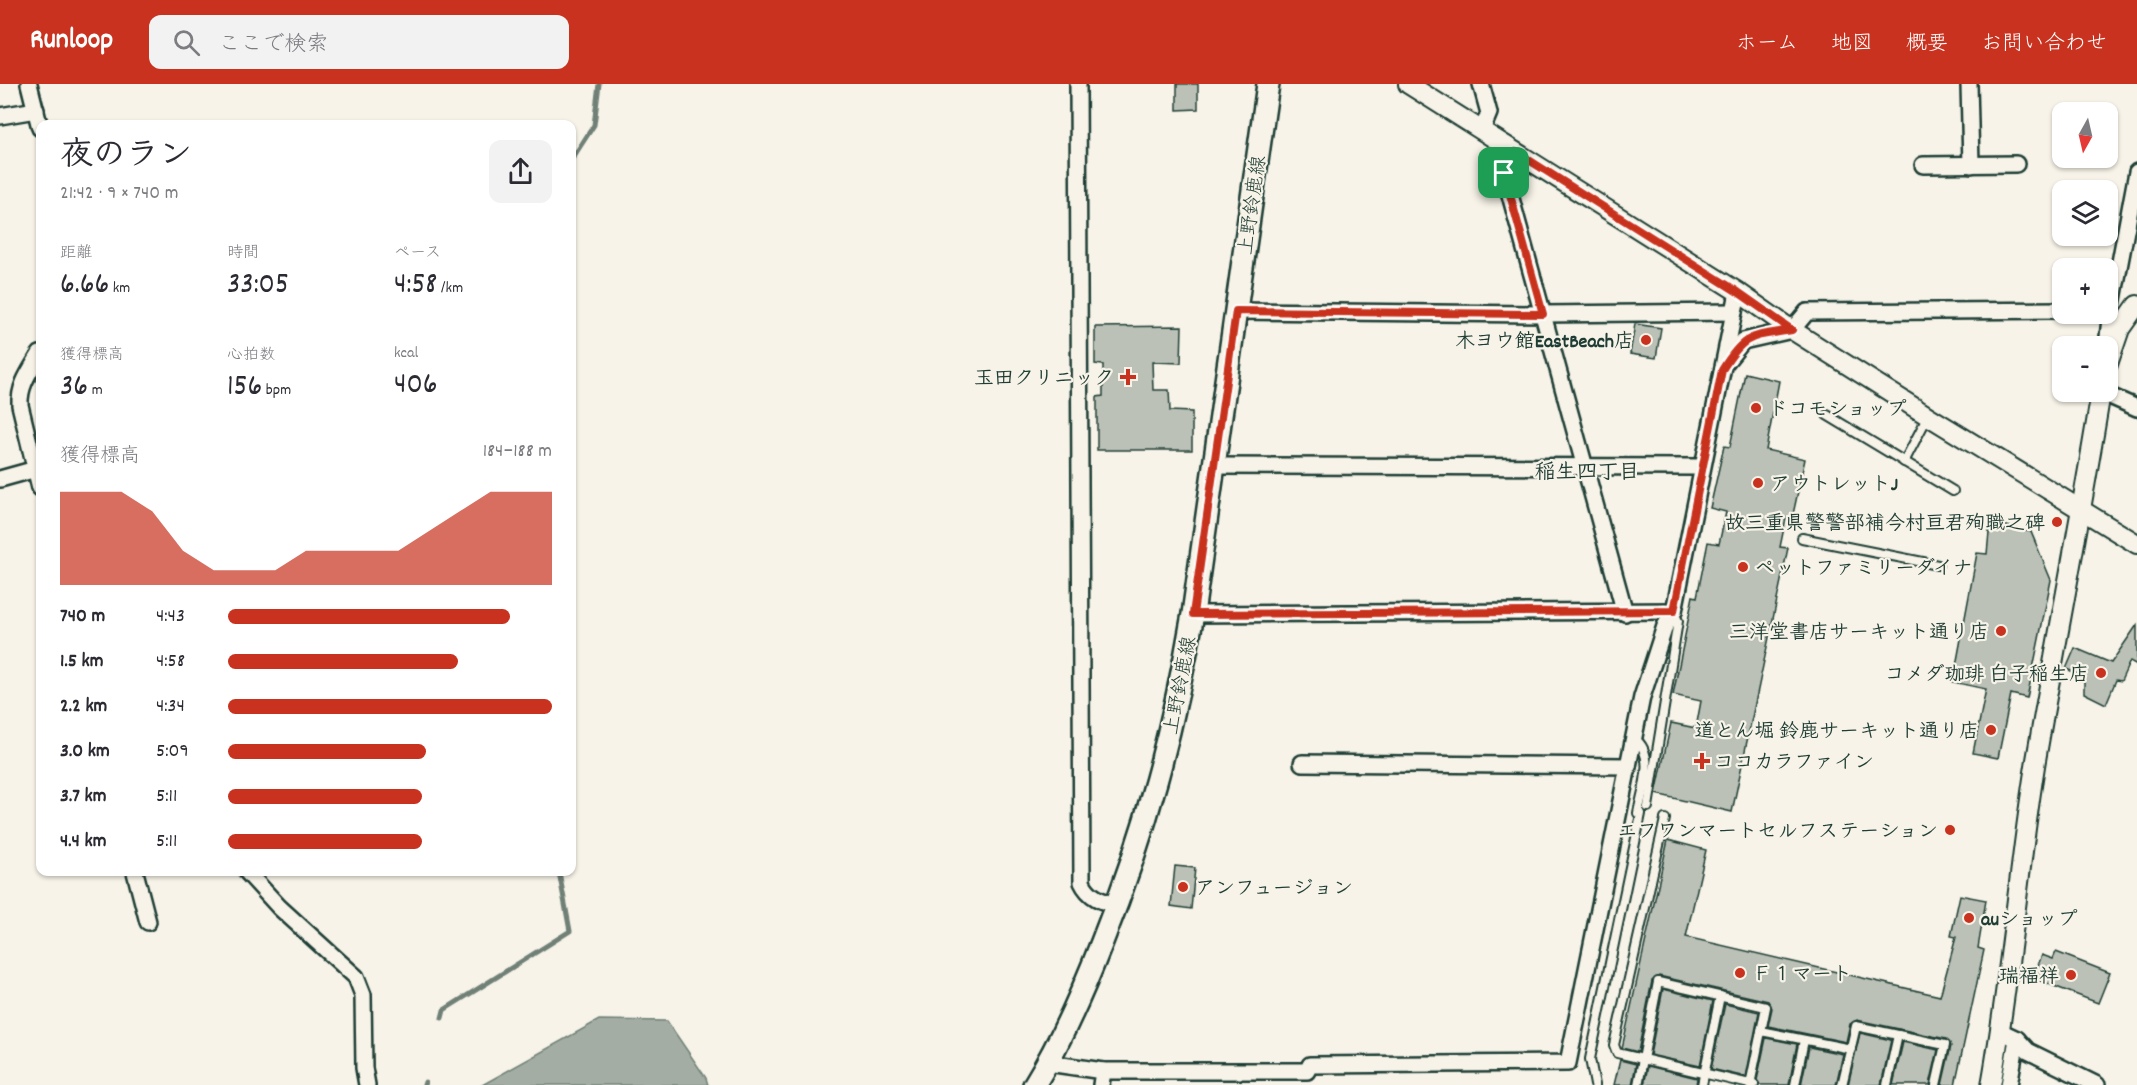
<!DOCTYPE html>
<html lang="ja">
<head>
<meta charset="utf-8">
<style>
  body { margin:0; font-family:Dekko,"Klee One",sans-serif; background:#f2f2f3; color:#2b2b33; height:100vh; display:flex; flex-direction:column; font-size:22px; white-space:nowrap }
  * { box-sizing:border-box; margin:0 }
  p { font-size:20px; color:#7c7c81 }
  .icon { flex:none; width:33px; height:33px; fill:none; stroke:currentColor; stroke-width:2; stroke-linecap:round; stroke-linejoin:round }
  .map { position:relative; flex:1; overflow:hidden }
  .details { position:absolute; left:36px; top:36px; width:540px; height:756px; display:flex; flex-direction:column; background:#fff; border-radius:12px; box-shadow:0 2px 4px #0004 }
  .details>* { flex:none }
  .needle { width:39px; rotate:188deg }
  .buttons { position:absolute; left:2052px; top:18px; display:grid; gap:12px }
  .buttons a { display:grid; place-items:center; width:66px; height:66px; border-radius:12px; background:#fff; box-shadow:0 2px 4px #0004; font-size:30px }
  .pin { position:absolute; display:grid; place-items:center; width:51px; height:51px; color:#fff; margin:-26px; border-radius:12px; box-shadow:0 3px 9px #0006 }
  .round { display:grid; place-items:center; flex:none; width:63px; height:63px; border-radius:12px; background:#f2f2f3 }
  .headline { display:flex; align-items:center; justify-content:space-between; height:102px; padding:0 24px }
  h1 { font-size:33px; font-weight:600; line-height:45px }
  .stats { display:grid; grid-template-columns:repeat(3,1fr); gap:9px; height:102px; padding:6px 24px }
  .stats div { display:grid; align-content:center }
  .stats b { font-size:30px; font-weight:600 }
  .stats small { font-size:16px; font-weight:400 }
  .stats p { font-size:16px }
  .chart { height:168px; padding:12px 24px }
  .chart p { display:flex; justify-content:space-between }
  .chart svg { width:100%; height:108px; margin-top:6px; fill:#c8321e; opacity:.7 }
  ul { padding:0 24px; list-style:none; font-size:20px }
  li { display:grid; grid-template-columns:96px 72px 1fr; align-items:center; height:45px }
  li i { height:15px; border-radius:8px; background:#c8321e }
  header { display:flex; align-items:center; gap:36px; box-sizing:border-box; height:84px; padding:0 30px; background:#c8321e; color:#fff }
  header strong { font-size:28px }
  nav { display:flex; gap:33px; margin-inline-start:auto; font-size:21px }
  .search { width:420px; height:54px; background:#f2f2f3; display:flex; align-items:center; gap:15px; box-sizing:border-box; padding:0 21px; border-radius:12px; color:#7c7c81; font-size:22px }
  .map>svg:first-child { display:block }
</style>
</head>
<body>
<header>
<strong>Runloop</strong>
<div class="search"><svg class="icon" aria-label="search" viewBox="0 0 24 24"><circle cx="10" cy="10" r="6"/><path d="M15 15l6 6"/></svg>ここで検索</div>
<nav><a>ホーム</a><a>地図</a><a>概要</a><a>お問い合わせ</a></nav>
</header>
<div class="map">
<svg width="2137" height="1001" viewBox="0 0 2137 1001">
  <rect width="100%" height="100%" fill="#f7f3e8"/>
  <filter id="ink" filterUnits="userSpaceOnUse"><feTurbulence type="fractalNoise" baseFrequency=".0167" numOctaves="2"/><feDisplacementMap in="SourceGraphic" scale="12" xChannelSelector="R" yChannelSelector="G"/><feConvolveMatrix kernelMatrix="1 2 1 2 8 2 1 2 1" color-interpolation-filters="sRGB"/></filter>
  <g filter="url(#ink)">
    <!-- water -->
    <polygon fill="#a4ada3" stroke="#6f8077" stroke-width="1.5" points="599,936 667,937 706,994 708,1001 482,1001"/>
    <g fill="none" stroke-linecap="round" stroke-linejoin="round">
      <!-- stream -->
      <g stroke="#6f8077" stroke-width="5">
        <polyline points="572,75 594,41 599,0"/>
        <polyline points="442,934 444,926 570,847 559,788"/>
        <polyline points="424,1001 425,998"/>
      </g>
    </g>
    <!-- building -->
    <g fill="#bbc1b6" stroke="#1f3d34" stroke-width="1.5">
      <polygon points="1177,0 1198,0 1198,25 1177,26"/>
      <polygon points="1635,240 1661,244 1656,274 1630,270"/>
      <polygon points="1182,242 1181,279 1152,278 1153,306 1169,306 1170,327 1192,328 1192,366 1097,366 1097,313 1103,312 1103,281 1095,280 1095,243"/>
      <polygon points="1745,289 1779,297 1766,366 1805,375 1792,435 1786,434 1780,463 1788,464 1732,728 1656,710 1671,639 1696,644 1701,617 1673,611 1693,512 1697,513 1708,458 1719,460 1726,428 1710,424 1724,362 1730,363"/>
      <polygon points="1990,438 2031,448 2051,496 2027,614 2011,610 1998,674 1973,669 1986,605 1953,598 1977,469 1987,470"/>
      <polygon points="2137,541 2137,581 2130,577 2121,597 2116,596 2106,620 2084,609 2084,592 2066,585 2075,564 2111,579"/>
      <polygon points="1668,756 1706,766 1686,853 1940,912 1956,853 1951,852 1960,811 1986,816 1978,864 1984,866 1955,1001 1942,1001 1951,962 1946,955 1857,936 1850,940 1846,958 1768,942 1772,924 1768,917 1659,892 1652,897 1638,968 1622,964"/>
      <polygon points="1175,782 1195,784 1191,825 1171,822"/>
      <polygon points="2056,868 2110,889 2098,919 2033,894 2042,871 2053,875"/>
      <polygon points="1663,905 1713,917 1700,982 1650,971"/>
      <polygon points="1725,920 1759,928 1746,993 1711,985"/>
      <polygon points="1860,949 1891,956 1881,1001 1848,1001"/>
      <polygon points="1766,954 1797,960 1789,1001 1760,1001 1757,996"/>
      <polygon points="1903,958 1938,966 1930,1001 1893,1001"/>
      <polygon points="1809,963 1843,970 1836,1001 1801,1001"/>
      <polygon points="1620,976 1636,980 1632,1001 1614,1001"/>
      <polygon points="1648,982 1697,994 1696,1001 1644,1001"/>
    </g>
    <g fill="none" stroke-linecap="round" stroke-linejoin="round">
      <!-- service casing -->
      <g stroke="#1f3d34" stroke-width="12">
        <g id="service">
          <polyline points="1827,331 1953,407"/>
          <polyline points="1904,378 1928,332"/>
          <polyline points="1802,454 1938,481"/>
          <path d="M1634,654C1657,670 1642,707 1638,729"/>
          <polyline points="1648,723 1678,537 1674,528"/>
          <polyline points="1665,735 1614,961 1617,969 1754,1001"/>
          <polyline points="1761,947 1851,965"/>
          <polyline points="1595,1001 1590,975 1641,730"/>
          <polyline points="1638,1001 1658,898 1766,923 1750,1001"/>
          <polyline points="1702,1001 1720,912"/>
          <polyline points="1795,1001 1804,956"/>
          <polyline points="1842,1001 1856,942 1945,961 1936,1001"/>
          <polyline points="1887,1001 1898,951"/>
        </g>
      </g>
      <!-- minor casing -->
      <g stroke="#1f3d34" stroke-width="20">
        <g id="minor">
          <polyline points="29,0 40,44"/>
          <path d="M1078,0L1082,798C1089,813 1102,818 1117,821"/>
          <polyline points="1481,0 1489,29 1482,46"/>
          <polyline points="1969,0 1971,81"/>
          <polyline points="0,32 36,26"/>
          <polyline points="1516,68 1504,89 1625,529"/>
          <polyline points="1923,81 2016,80"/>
          <polyline points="1236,227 1543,230 1734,228"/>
          <polyline points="2107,262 2111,226 2137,88"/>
          <path d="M40,270C30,287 19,301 20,321L40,404"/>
          <polyline points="1726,278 1743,257 1792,246 1807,228 2062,226"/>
          <polyline points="2101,308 2137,324"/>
          <polyline points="1214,382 1702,383"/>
          <polyline points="0,395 36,385"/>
          <polyline points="1193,530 1674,527"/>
          <polyline points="1302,679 1628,682"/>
          <polyline points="135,788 148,838"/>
          <polyline points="247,788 279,823 356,893 363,911 364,984 367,1001"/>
          <polyline points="2000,947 2017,955 2028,967 2097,1001"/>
          <polyline points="1048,979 1103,987 1101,1001"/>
          <polyline points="1103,987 1307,987 1310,981 1568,979 1642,613 1665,542 1674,527 1738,208"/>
          <polyline points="2009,1001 2017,955"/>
        </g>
      </g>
      <!-- tertiary casing -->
      <g stroke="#1f3d34" stroke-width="22">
        <g id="tertiary">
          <polyline points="1408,0 1738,208 1792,246 1928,332 2137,460"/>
          <polyline points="2108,280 2120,245 2137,221"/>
          <path d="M1991,1001C2010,896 2018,788 2035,682C2056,557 2081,433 2101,308"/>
        </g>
      </g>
      <!-- secondary casing -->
      <g stroke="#1f3d34" stroke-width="26">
        <path id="secondary" d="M1034,1001C1062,956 1083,907 1102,858C1146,748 1173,646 1193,530L1268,0"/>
      </g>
      <!-- service -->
      <use href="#service" stroke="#f7f3e8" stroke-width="8"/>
      <!-- minor -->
      <use href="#minor" stroke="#f7f3e8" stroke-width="15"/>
      <!-- tertiary -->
      <use href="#tertiary" stroke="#f7f3e8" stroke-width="18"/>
      <!-- secondary -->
      <use href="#secondary" stroke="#f7f3e8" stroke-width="21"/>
    </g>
  </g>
  <g fill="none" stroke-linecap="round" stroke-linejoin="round" filter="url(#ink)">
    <!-- route casing -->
    <g stroke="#fff" stroke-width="12">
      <path id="route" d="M1516,68L1738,208L1792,246C1751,253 1745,249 1722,286L1674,527L1193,530L1236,227L1543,230L1504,89Z"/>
    </g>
    <!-- route -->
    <use href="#route" stroke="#c8321e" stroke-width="8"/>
  </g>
  <!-- markers -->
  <g fill="#c8321e" stroke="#f7f3e8" stroke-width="2">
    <circle cx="1646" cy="256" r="6"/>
    <path d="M1125 284h6v6h6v6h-6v6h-6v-6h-6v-6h6z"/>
    <circle cx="1756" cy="324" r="6"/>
    <circle cx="1758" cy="399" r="6"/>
    <circle cx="2057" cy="438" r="6"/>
    <circle cx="1743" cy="483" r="6"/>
    <circle cx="2001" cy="547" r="6"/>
    <circle cx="2101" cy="589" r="6"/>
    <circle cx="1991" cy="646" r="6"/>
    <path d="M1699 668h6v6h6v6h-6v6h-6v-6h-6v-6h6z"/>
    <circle cx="1950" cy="746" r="6"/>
    <circle cx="1183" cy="803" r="6"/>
    <circle cx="1969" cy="834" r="6"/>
    <circle cx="1740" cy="889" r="6"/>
    <circle cx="2071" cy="891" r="6"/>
  </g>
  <g text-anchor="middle" stroke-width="4.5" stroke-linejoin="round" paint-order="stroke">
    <!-- street labels -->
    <g font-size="20" fill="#1f3d34" stroke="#f7f3e8">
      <text transform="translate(1251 121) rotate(-82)" y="7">上野鈴鹿線</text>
      <text transform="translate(1179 601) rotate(-79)" y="7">上野鈴鹿線</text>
    </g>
    <!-- poi labels -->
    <g font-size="20" font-weight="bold" fill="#1f3d34" stroke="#f7f3e8" text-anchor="end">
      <text x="1634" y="263">木ヨウ館EastBeach店</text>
      <text x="1114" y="300">玉田クリニック</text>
      <text x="1768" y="331" text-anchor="start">ドコモショップ</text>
      <text x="1770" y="406" text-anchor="start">アウトレットJ</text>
      <text x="2045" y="445">故三重県警警部補今村亘君殉職之碑</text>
      <text x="1755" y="490" text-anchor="start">ペットファミリーダイナ</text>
      <text x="1989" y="554">三洋堂書店サーキット通り店</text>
      <text x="2089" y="596">コメダ珈琲 白子稲生店</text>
      <text x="1979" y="653">道とん堀 鈴鹿サーキット通り店</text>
      <text x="1714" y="684" text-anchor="start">ココカラファイン</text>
      <text x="1938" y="753">エフワンマートセルフステーション</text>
      <text x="1195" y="810" text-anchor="start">アンフュージョン</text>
      <text x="1981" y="841" text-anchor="start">auショップ</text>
      <text x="1752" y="896" text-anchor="start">Ｆ１マート</text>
      <text x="2059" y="898">瑞福祥</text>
    </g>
    <!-- neighbourhood labels -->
    <g font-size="21" font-weight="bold" fill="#1f3d34" stroke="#f7f3e8">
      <text x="1587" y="394">稲生四丁目</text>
    </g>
  </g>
</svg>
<div class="buttons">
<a><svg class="needle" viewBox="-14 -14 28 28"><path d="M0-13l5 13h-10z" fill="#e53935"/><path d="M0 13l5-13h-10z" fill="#7c7c81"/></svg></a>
<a><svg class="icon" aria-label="layers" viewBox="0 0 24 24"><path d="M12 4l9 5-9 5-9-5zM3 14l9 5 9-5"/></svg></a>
<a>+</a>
<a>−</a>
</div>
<div class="pin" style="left:1504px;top:89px;background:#1e9e55"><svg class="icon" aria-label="arrive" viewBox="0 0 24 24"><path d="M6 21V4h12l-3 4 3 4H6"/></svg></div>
<section class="details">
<div class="headline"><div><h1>夜のラン</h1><p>21:42 · 9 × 740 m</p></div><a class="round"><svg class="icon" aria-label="share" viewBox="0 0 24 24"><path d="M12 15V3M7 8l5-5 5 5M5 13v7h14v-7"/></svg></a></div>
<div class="stats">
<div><p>距離</p><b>6.66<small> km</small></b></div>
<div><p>時間</p><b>33:05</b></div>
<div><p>ペース</p><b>4:58<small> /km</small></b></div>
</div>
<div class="stats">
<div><p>獲得標高</p><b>36<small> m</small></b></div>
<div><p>心拍数</p><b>156<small> bpm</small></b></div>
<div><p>kcal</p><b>406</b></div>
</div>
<div class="chart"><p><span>獲得標高</span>184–188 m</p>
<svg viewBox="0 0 160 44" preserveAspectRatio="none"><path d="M0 44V6L10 6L20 6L30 14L40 30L50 38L60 38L70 38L80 30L90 30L100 30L110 30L120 22L130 14L140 6L150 6L160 6V44z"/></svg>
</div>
<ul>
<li><b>740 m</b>4:43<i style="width:87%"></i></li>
<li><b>1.5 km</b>4:58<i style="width:71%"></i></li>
<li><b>2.2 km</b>4:34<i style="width:100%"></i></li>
<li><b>3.0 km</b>5:09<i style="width:61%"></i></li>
<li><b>3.7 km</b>5:11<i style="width:60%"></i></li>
<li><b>4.4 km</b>5:11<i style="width:60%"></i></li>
</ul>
</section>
</div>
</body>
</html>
